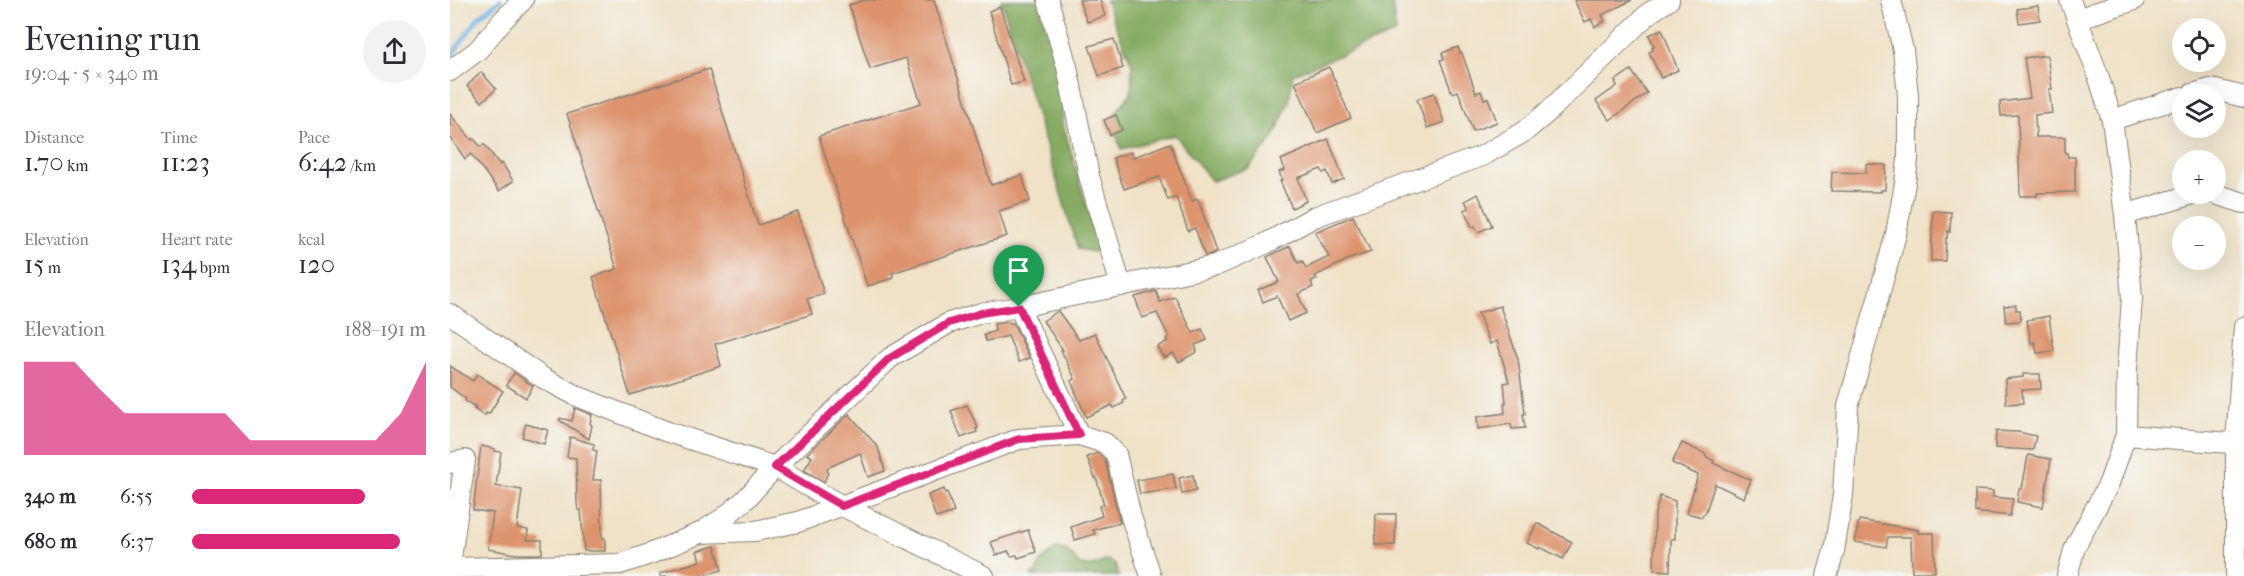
<!DOCTYPE html>
<html lang="en">
<head>
<meta charset="utf-8">
<style>
  body { margin:0; font-family:"IM FELL French Canon",serif; background:#f2f2f3; color:#2b2b33; height:100vh; display:flex; flex-direction:column; font-size:22px; white-space:nowrap }
  * { box-sizing:border-box; margin:0 }
  p { font-size:20px; color:#7c7c81 }
  .icon { flex:none; width:33px; height:33px; fill:none; stroke:currentColor; stroke-width:2; stroke-linecap:round; stroke-linejoin:round }
  .map { position:relative; flex:1; overflow:hidden }
  .sheet { display:flex; flex-direction:column; background:#fff; width:450px }
  .sheet>* { flex:none }
  .buttons { position:absolute; left:1722px; top:18px; display:grid; gap:12px }
  .buttons a { display:grid; place-items:center; width:54px; height:54px; border-radius:50%; background:#fff; box-shadow:0 6px 24px #0002; font-size:30px }
  .pin { position:absolute; display:grid; place-items:center; width:51px; height:51px; color:#fff; margin:-62px -26px; border-radius:50% 50% 50% 0; rotate:-45deg; box-shadow:0 0 6px #0007 }
  .pin .icon { rotate:45deg }
  .round { display:grid; place-items:center; flex:none; width:63px; height:63px; border-radius:32px; background:#f2f2f3 }
  .overview { display:flex; align-items:center; justify-content:space-between; height:102px; padding:0 24px }
  h1 { font-size:33px; font-weight:600; line-height:45px }
  .stats { display:grid; grid-template-columns:repeat(3,1fr); gap:9px; height:102px; padding:6px 24px }
  .stats div { display:grid; align-content:center }
  .stats b { font-size:26px; font-weight:600 }
  .stats small { font-size:16px; font-weight:400 }
  .stats p { font-size:16px }
  .chart { height:168px; padding:12px 24px }
  .chart p { display:flex; justify-content:space-between }
  .chart svg { width:100%; height:108px; margin-top:6px; fill:#db2777; opacity:.7 }
  ul { padding:0 24px; list-style:none; font-size:20px }
  li { display:grid; grid-template-columns:96px 72px 1fr; align-items:center; height:45px }
  li i { height:15px; border-radius:8px; background:#db2777 }
  main { display:flex; flex:1; min-height:0 }
  .map>svg:first-child { display:block }
</style>
</head>
<body>
<main>
<section class="sheet">
<div class="overview"><div><h1>Evening run</h1><p>19:04 · 5 × 340 m</p></div><a class="round"><svg class="icon" aria-label="share" viewBox="0 0 24 24"><path d="M12 15V3M7 8l5-5 5 5M5 13v7h14v-7"/></svg></a></div>
<div class="stats">
<div><p>Distance</p><b>1.70<small> km</small></b></div>
<div><p>Time</p><b>11:23</b></div>
<div><p>Pace</p><b>6:42<small> /km</small></b></div>
</div>
<div class="stats">
<div><p>Elevation</p><b>15<small> m</small></b></div>
<div><p>Heart rate</p><b>134<small> bpm</small></b></div>
<div><p>kcal</p><b>120</b></div>
</div>
<div class="chart"><p><span>Elevation</span>188–191 m</p>
<svg viewBox="0 0 160 44" preserveAspectRatio="none"><path d="M0 44V6L10 6L20 6L30 17L40 27L50 27L60 27L70 27L80 27L90 38L100 38L110 38L120 38L130 38L140 38L150 27L160 6V44z"/></svg>
</div>
<ul>
<li><b>340 m</b>6:55<i style="width:74%"></i></li>
<li><b>680 m</b>6:37<i style="width:89%"></i></li>
</ul>
</section>
<div class="map">
<svg width="1794" height="576" viewBox="0 0 1794 576">
  <rect width="100%" height="100%" fill="#f6f6f2"/>
  <filter id="ink" filterUnits="userSpaceOnUse"><feTurbulence type="fractalNoise" baseFrequency=".0167" numOctaves="2"/><feDisplacementMap in="SourceGraphic" scale="12" xChannelSelector="R" yChannelSelector="G"/><feConvolveMatrix kernelMatrix="1 2 1 2 8 2 1 2 1" color-interpolation-filters="sRGB"/></filter>
  <filter id="wash" filterUnits="userSpaceOnUse"><feTurbulence type="fractalNoise" baseFrequency=".008" numOctaves="4" result="noise"/><feDisplacementMap in="SourceGraphic" scale="24" xChannelSelector="R" yChannelSelector="G"/><feGaussianBlur stdDeviation="1.35" result="paint"/><feColorMatrix in="noise" values="0 0 0 0 0 0 0 0 0 0 0 0 0 0 0 0 0 1.4 0 .05"/><feComposite in="paint" operator="in"/></filter>
  <g filter="url(#wash)">
    <rect width="100%" height="100%" fill="#efe2c7"/>
    <!-- forest -->
    <g fill="#85ac62" stroke="#50643f" stroke-width="1.5">
      <polygon points="551,0 588,0 611,80 613,124 650,253 628,249"/>
      <polygon points="655,0 945,0 942,1 946,33 843,74 839,102 824,137 799,168 762,181 725,135 671,149 661,119 681,93 682,64"/>
      <polygon points="606,548 618,551 630,565 642,566 658,560 665,564 669,576 581,576 586,572 592,560"/>
    </g>
    <g fill="none" stroke-linecap="round" stroke-linejoin="round">
      <!-- stream -->
      <polyline stroke="#70b6e7" stroke-width="4.5" points="0,58 28,18 50,0"/>
    </g>
    <g id="blocks">
      <!-- building -->
      <g fill="#dd936c">
        <polygon points="415,0 484,0 541,185 572,175 580,201 549,211 557,236 442,273 444,278 417,286 369,136 471,103 456,58 420,69 399,5"/>
        <polygon points="629,0 650,0 655,16 637,22"/>
        <polygon points="1124,0 1182,0 1152,15 1155,21 1145,27 1141,19 1135,22"/>
        <polygon points="1588,6 1590,20 1569,23 1567,9"/>
        <polygon points="550,7 574,82 561,85 539,11"/>
        <polygon points="1212,29 1228,70 1211,78 1199,52 1203,50 1202,47 1204,46 1199,35"/>
        <polygon points="664,39 673,68 649,76 639,46"/>
        <polygon points="1008,47 1010,53 1012,53 1026,93 1031,91 1034,99 1038,98 1047,122 1023,131 1008,91 1002,93 990,60 994,59 992,53"/>
        <polygon points="1597,55 1602,89 1599,89 1602,113 1585,115 1586,137 1615,137 1615,153 1617,153 1618,157 1625,157 1625,192 1587,193 1587,196 1570,196 1568,115 1551,116 1550,102 1580,98 1574,58"/>
        <polygon points="879,67 901,118 867,133 845,82"/>
        <polygon points="259,69 308,225 348,212 374,294 357,299 362,314 265,344 271,366 180,395 143,277 167,269 117,114"/>
        <polygon points="1181,70 1197,93 1160,120 1146,101 1167,86 1165,81"/>
        <polygon points="31,72 46,89 32,102 17,86"/>
        <polygon points="984,93 994,122 977,128 967,99"/>
        <polygon points="0,114 22,140 23,138 31,147 34,144 50,165 52,163 63,181 49,191 21,154 15,159 0,137"/>
        <polygon points="666,115 672,130 660,135 654,120"/>
        <polygon points="878,139 894,179 882,184 877,171 873,173 871,169 848,178 856,201 842,208 830,181 832,180 829,172 835,170 831,160"/>
        <polygon points="720,143 742,201 748,199 766,252 761,255 755,256 745,228 738,231 726,197 718,200 709,177 674,189 663,158 681,152 682,158"/>
        <polygon points="1416,164 1436,165 1435,190 1431,190 1431,192 1381,191 1382,172 1416,173"/>
        <polygon points="1028,194 1042,226 1028,232 1025,226 1022,227 1014,210 1019,208 1015,201"/>
        <polygon points="1483,211 1501,212 1500,232 1498,231 1497,238 1496,238 1495,261 1481,261"/>
        <polygon points="903,216 921,252 899,259 865,276 867,279 861,281 863,287 848,294 856,313 838,321 827,296 813,302 808,290 829,282 817,257 840,246 848,263 852,261 856,268 879,257 865,232"/>
        <polygon points="706,291 710,302 725,297 743,333 752,329 757,340 745,345 747,351 745,353 729,362 723,353 714,358 707,347 718,341 716,339 719,337 707,313 692,318 685,297"/>
        <polygon points="1566,305 1566,310 1570,310 1571,321 1556,322 1554,306"/>
        <polygon points="1050,306 1068,359 1075,414 1073,414 1075,428 1062,429 1061,424 1028,429 1027,417 1055,413 1054,403 1056,403 1054,383 1059,382 1047,341 1040,344 1028,313"/>
        <polygon points="608,311 629,340 645,333 676,399 673,401 674,403 664,408 662,405 636,417 621,381 625,379 611,350 613,350 593,321"/>
        <polygon points="1599,316 1604,351 1587,353 1585,342 1581,343 1577,320"/>
        <polygon points="560,322 560,324 563,323 580,358 569,362 558,336 536,341 534,335 545,331 544,324"/>
        <polygon points="0,366 23,381 27,374 53,391 39,414 36,413 35,416 24,409 26,407 15,401 16,399 0,387"/>
        <polygon points="64,373 83,386 76,398 56,385"/>
        <polygon points="1573,374 1590,374 1591,389 1572,390 1573,403 1556,404 1555,379 1573,377"/>
        <polygon points="517,405 528,428 526,429 527,432 511,438 501,411"/>
        <polygon points="125,408 142,415 140,423 142,426 139,439 109,420 110,418 122,421"/>
        <polygon points="399,414 428,447 435,471 418,477 410,453 377,468 378,473 374,482 354,470 362,457 357,454"/>
        <polygon points="76,424 98,430 94,444 72,437"/>
        <polygon points="1546,431 1568,432 1586,436 1583,450 1545,448"/>
        <polygon points="120,437 144,444 143,450 147,451 143,480 151,480 152,538 155,538 155,551 134,551 131,510 128,510 127,504 126,458 117,457"/>
        <polygon points="1232,443 1256,454 1255,456 1264,461 1263,463 1301,480 1294,498 1265,484 1255,514 1253,514 1252,517 1237,513 1248,475 1222,463"/>
        <polygon points="31,446 45,449 45,451 51,452 46,486 72,490 67,528 78,530 77,540 92,540 92,554 66,554 38,549 43,513 23,510"/>
        <polygon points="647,453 655,460 670,523 643,530 645,534 625,540 621,527 652,516 649,506 654,505 646,477 645,478 637,457"/>
        <polygon points="1578,455 1601,459 1593,507 1567,502 1569,489 1572,489"/>
        <polygon points="723,474 726,489 690,494 687,480"/>
        <polygon points="743,475 746,491 732,494 729,478"/>
        <polygon points="494,489 495,493 497,492 504,512 486,518 478,495"/>
        <polygon points="1525,490 1543,491 1543,497 1563,499 1560,516 1525,512"/>
        <polygon points="1210,496 1225,501 1225,539 1221,539 1220,571 1204,570 1205,513"/>
        <polygon points="926,514 946,514 945,545 925,545"/>
        <polygon points="1409,520 1468,530 1468,533 1484,533 1485,572 1462,572 1461,537 1438,537 1436,547 1405,542"/>
        <polygon points="1087,523 1122,542 1113,559 1090,547 1089,549 1077,543"/>
        <polygon points="578,530 586,552 568,558 567,555 561,556 558,551 546,555 541,542"/>
        <polygon points="265,546 272,570 250,576 210,576 210,573 250,561 247,551"/>
      </g>
    </g>
  </g>
  <g filter="url(#ink)">
    <use href="#blocks" fill-opacity="0" stroke="#867f72" stroke-width="1.5"/>
    <g fill="none" stroke-linecap="round" stroke-linejoin="round">
      <!-- minor casing -->
      <g stroke="#867f72" stroke-width="22">
        <g id="minor">
          <polyline points="598,0 617,67 639,176 671,286"/>
          <polyline points="1627,19 1684,0"/>
          <polyline points="0,71 28,50 53,20 73,0"/>
          <polyline points="1742,94 1761,89 1794,97"/>
          <polyline points="1662,120 1732,97"/>
          <polyline points="1765,194 1794,203"/>
          <polyline points="1675,215 1743,194"/>
          <polyline points="569,307 629,435"/>
          <polyline points="0,314 93,378 127,396 215,431 325,467 392,506 534,576"/>
          <polyline points="1676,435 1794,444"/>
          <polyline points="0,463 15,460 0,565"/>
          <polyline points="250,533 305,531 348,522 569,439 629,435 655,443 666,454 681,517 701,576"/>
          <polyline points="0,568 170,564 200,554 250,533 272,519 295,500 325,467 440,358 499,323 531,313 569,307 765,266 815,244 864,217 1032,156 1074,132 1099,111 1199,13 1219,0"/>
          <polyline points="1377,576 1384,551 1393,495 1398,406 1446,234 1455,183 1458,160 1458,95 1453,50 1441,0"/>
          <polyline points="1617,576 1625,547 1659,483 1676,435 1677,369 1682,298 1675,215 1662,120 1648,75 1620,0"/>
          <polyline points="1786,576 1786,444 1794,327"/>
        </g>
      </g>
      <!-- minor -->
      <use href="#minor" stroke="#fff" stroke-width="20"/>
    </g>
  </g>
  <g fill="none" stroke-linecap="round" stroke-linejoin="round" filter="url(#ink)">
    <!-- route casing -->
    <g stroke="#fff" stroke-width="12">
      <polygon id="route" points="569,307 629,435 569,439 392,506 325,467 440,358 499,323 531,313"/>
    </g>
    <!-- route -->
    <use href="#route" stroke="#db2777" stroke-width="8"/>
  </g>
</svg>
<div class="buttons">
<a><svg class="icon" aria-label="locate" viewBox="0 0 24 24"><circle cx="12" cy="12" r="6"/><path d="M12 2v4M12 18v4M2 12h4M18 12h4"/></svg></a>
<a><svg class="icon" aria-label="layers" viewBox="0 0 24 24"><path d="M12 4l9 5-9 5-9-5zM3 14l9 5 9-5"/></svg></a>
<a>+</a>
<a>−</a>
</div>
<div class="pin" style="left:569px;top:307px;background:#1e9e55"><svg class="icon" aria-label="arrive" viewBox="0 0 24 24"><path d="M6 21V4h12l-3 4 3 4H6"/></svg></div>
</div>
</main>
</body>
</html>
